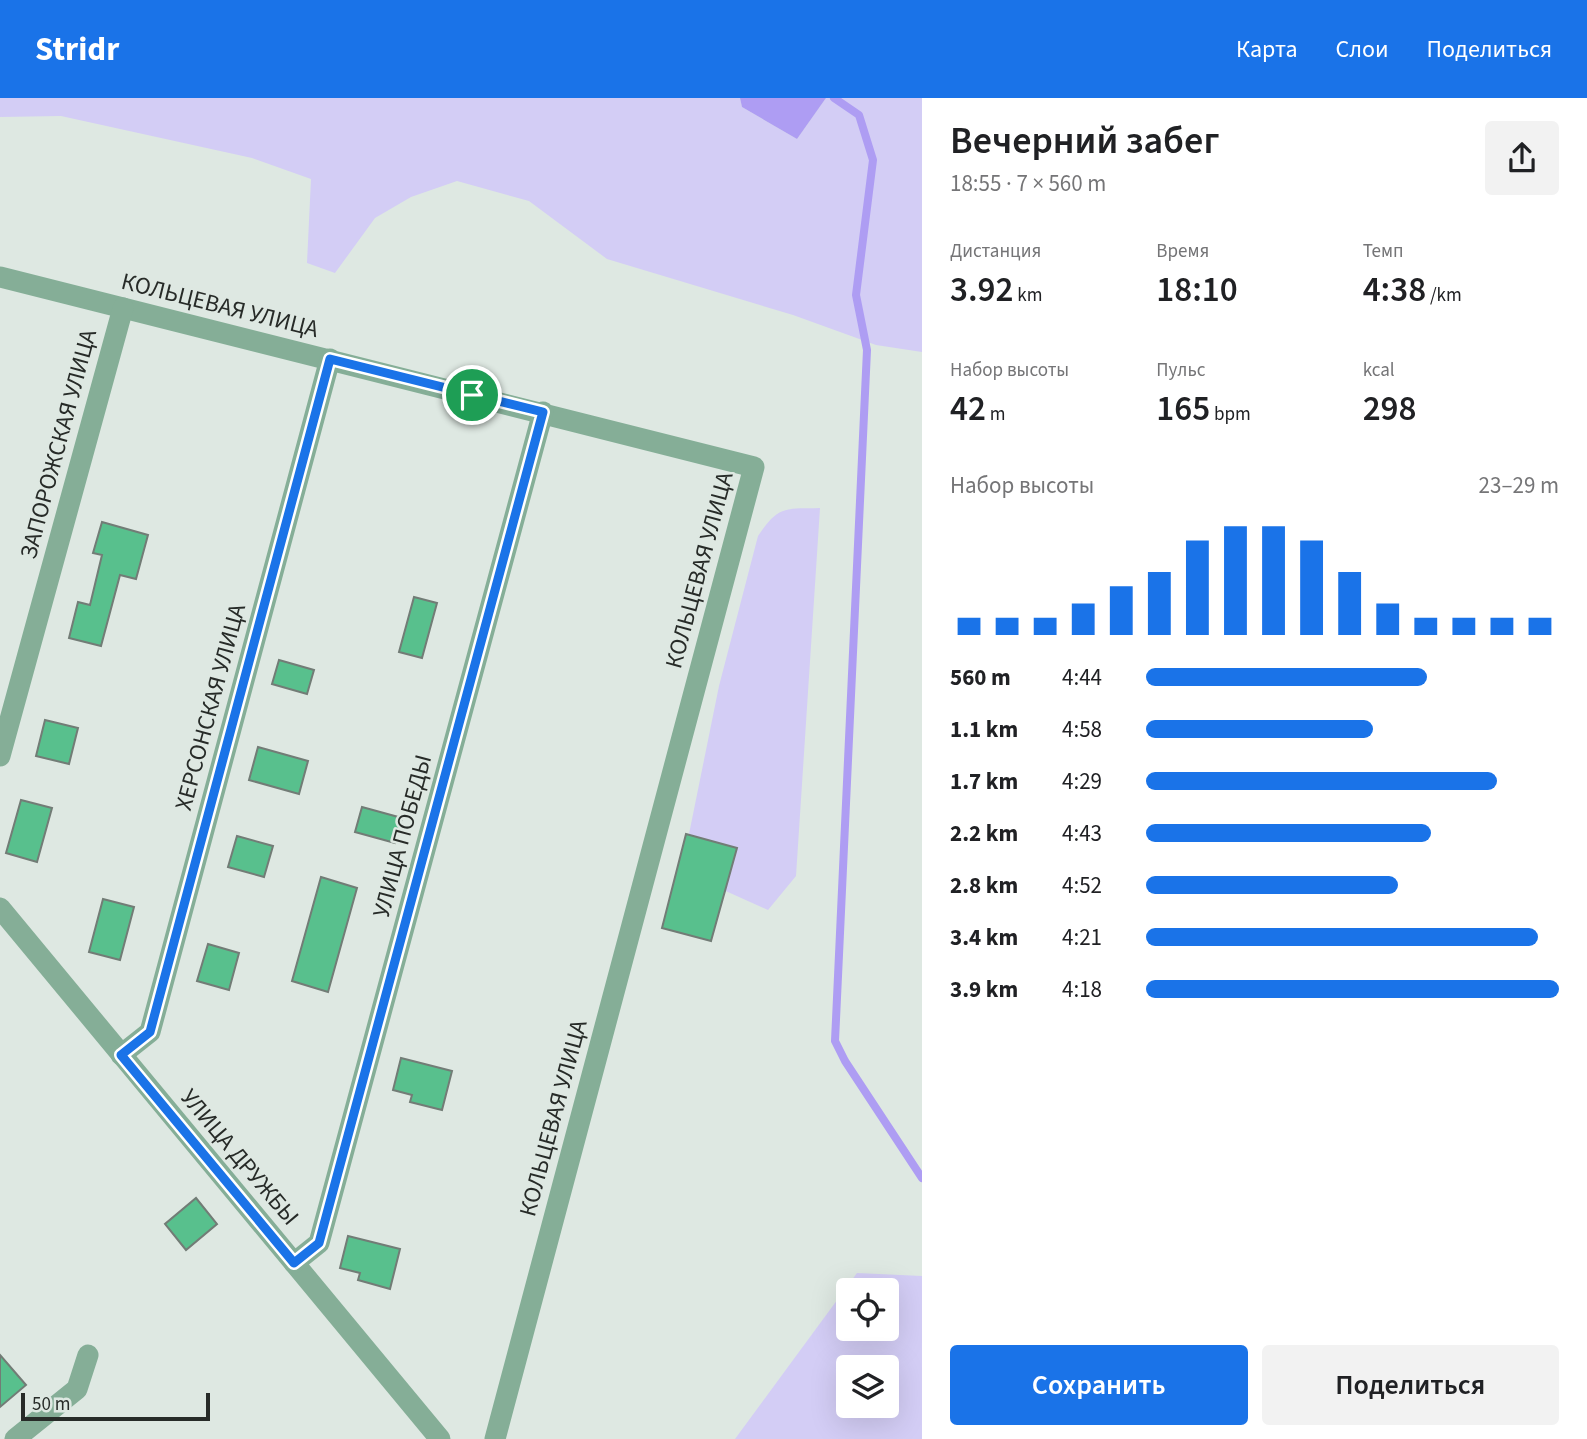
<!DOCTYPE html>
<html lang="ru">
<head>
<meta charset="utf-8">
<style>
  body { margin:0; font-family:"Source Sans 3",sans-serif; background:#f2f2f2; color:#202124; height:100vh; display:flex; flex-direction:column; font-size:26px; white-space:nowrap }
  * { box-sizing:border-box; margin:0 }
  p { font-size:23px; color:#757577 }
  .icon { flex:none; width:38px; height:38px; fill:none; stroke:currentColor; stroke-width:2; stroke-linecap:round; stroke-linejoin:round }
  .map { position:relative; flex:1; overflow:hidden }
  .drawer { display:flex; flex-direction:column; background:#fff; width:665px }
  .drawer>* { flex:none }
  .fabs { position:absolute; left:836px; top:1180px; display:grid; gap:14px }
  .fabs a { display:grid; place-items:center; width:63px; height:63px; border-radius:7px; background:#fff; box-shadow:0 7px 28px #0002; font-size:35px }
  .scale { position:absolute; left:21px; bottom:18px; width:189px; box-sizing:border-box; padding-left:7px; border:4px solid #272b28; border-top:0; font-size:19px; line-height:24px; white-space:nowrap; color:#272b28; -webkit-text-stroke:5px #dee8e2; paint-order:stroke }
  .pin { position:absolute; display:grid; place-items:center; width:60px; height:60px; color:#fff; margin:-30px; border:4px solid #fff; border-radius:50%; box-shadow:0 2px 7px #0007 }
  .round { display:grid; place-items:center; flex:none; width:74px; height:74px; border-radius:7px; background:#f2f2f2 }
  .summary { display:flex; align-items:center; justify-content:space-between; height:119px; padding:0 28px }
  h1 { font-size:38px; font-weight:600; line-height:52px }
  .stats { display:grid; grid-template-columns:repeat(3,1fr); gap:10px; height:119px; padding:7px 28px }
  .stats div { display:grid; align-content:center }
  .stats b { font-size:35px; font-weight:600 }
  .stats small { font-size:19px; font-weight:400 }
  .stats p { font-size:19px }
  .chart { height:196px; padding:14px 28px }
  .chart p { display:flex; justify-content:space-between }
  .chart svg { width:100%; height:126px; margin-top:7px; stroke:#1a73e8; stroke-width:6 }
  .cta { display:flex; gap:14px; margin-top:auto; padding:14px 28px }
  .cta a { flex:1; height:80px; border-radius:7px; background:#1a73e8; color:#fff; font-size:28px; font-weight:600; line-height:80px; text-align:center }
  .cta a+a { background:#f2f2f2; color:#202124 }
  ul { padding:0 28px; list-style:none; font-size:23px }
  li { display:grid; grid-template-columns:112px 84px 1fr; align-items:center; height:52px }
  li i { height:18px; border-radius:9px; background:#1a73e8 }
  header { display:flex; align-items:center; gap:42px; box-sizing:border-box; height:98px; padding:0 35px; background:#1a73e8; color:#fff }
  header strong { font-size:33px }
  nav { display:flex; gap:38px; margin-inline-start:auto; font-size:24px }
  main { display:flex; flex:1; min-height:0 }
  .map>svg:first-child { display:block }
</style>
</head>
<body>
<header>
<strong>Stridr</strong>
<nav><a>Карта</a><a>Слои</a><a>Поделиться</a></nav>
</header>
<main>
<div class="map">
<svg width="922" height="1341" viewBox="0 0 922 1341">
  <rect width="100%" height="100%" fill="#dee8e2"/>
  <!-- green -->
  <g fill="#d3cdf5" fill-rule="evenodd">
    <polygon points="0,0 740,0 742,9 797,41 826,0 922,0 922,254 876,247 793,217 607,161 529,103 457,83 411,99 375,120 335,175 307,165 311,81 252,60 61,18 0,19"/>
    <path d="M820,410L796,778L768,812L699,781L688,741L719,588L758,438C779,407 785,411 820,410Z"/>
    <path d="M857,1175L922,1178V1341H735ZM849,1192H887V1230H849ZM849,1269H887V1307H849Z"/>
  </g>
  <!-- water -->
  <polygon fill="#ae9df3" points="740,0 826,0 797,41 742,9"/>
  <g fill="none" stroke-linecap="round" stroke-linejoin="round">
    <!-- stream -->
    <polyline stroke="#ae9df3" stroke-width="8" points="834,0 859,17 873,62 856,197 867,252 835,943 845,963 922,1080"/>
  </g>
  <!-- building -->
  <g fill="#58c08d" stroke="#727c76" stroke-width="2">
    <polygon points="102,424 148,437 136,481 120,477 101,548 69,540 78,504 90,507 102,457 93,455"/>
    <polygon points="414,499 437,505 422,560 399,554"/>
    <polygon points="279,562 314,572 307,596 272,586"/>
    <polygon points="45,622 78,630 69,666 36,658"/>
    <polygon points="258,649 308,663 299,696 249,682"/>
    <polygon points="21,702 52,710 37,764 6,755"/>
    <polygon points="362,709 402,720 395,745 355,734"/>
    <polygon points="686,736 737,750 711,843 662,830"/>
    <polygon points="237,738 273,748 264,779 228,769"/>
    <polygon points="321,779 357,790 328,894 292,883"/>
    <polygon points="103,801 134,809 120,862 89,854"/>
    <polygon points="208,846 239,855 229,892 197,883"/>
    <polygon points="401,960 452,973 442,1012 410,1004 412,997 393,992"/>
    <polygon points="196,1100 217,1126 186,1152 165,1126"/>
    <polygon points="348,1138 400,1151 390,1191 358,1182 360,1175 340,1170"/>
    <polygon points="0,1257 26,1287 0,1309"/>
  </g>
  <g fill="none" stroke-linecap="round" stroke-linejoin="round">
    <!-- minor -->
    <g stroke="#85ae97" stroke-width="21">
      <polyline points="0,179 754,369 495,1341"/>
      <polyline points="0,658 123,210"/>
      <polyline points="0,810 440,1341"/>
      <polyline points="121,957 150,934 330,261"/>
      <polyline points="294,1165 319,1145 543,314"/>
      <polyline points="15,1341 77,1291 88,1257"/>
    </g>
  </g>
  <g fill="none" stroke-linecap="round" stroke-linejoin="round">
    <!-- route casing -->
    <g stroke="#fff" stroke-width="14">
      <polygon id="route" points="330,261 543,314 319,1145 294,1165 121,957 150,934"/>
    </g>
    <!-- route -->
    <use href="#route" stroke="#1a73e8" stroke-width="9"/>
  </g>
  <g text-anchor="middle" stroke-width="5" stroke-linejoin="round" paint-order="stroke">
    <!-- street labels -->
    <g font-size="24" fill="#272b28" stroke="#dee8e2">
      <text transform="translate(220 207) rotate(14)" y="8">КОЛЬЦЕВАЯ УЛИЦА</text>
      <text transform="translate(58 346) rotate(-75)" y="8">ЗАПОРОЖСКАЯ УЛИЦА</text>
      <text transform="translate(699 472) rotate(-75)" y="8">КОЛЬЦЕВАЯ УЛИЦА</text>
      <text transform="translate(210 609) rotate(-75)" y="8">ХЕРСОНСКАЯ УЛИЦА</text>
      <text transform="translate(402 738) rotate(-75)" y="8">УЛИЦА ПОБЕДЫ</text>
      <text transform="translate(553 1020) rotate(-75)" y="8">КОЛЬЦЕВАЯ УЛИЦА</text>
      <text transform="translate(240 1059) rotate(50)" y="8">УЛИЦА ДРУЖБЫ</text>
    </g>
  </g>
</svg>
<div class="fabs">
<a><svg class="icon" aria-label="locate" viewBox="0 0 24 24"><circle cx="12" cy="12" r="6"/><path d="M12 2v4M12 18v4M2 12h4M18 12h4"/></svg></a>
<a><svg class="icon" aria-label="layers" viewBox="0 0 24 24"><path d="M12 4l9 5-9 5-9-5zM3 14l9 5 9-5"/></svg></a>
</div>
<div class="scale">50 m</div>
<div class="pin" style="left:472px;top:297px;background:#1e9e55"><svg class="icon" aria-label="arrive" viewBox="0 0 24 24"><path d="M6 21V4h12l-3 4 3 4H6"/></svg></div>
</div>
<section class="drawer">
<div class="summary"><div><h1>Вечерний забег</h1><p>18:55 · 7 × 560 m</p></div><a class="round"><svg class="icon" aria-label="share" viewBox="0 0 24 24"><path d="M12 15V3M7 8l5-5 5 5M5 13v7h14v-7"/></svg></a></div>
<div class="stats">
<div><p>Дистанция</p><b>3.92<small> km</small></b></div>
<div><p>Время</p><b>18:10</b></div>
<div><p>Темп</p><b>4:38<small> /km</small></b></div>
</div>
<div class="stats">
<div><p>Набор высоты</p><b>42<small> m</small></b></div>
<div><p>Пульс</p><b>165<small> bpm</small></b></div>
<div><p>kcal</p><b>298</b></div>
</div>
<div class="chart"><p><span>Набор высоты</span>23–29 m</p>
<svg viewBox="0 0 160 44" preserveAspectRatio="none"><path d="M5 44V38M15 44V38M25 44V38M35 44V33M45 44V27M55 44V22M65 44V11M75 44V6M85 44V6M95 44V11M105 44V22M115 44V33M125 44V38M135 44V38M145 44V38M155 44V38"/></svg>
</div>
<ul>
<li><b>560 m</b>4:44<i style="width:68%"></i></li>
<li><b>1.1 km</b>4:58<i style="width:55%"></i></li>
<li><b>1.7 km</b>4:29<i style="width:85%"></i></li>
<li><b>2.2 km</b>4:43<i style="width:69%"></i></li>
<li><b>2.8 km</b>4:52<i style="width:61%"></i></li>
<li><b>3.4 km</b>4:21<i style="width:95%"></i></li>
<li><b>3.9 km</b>4:18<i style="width:100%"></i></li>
</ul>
<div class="cta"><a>Сохранить</a><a>Поделиться</a></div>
</section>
</main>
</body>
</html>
